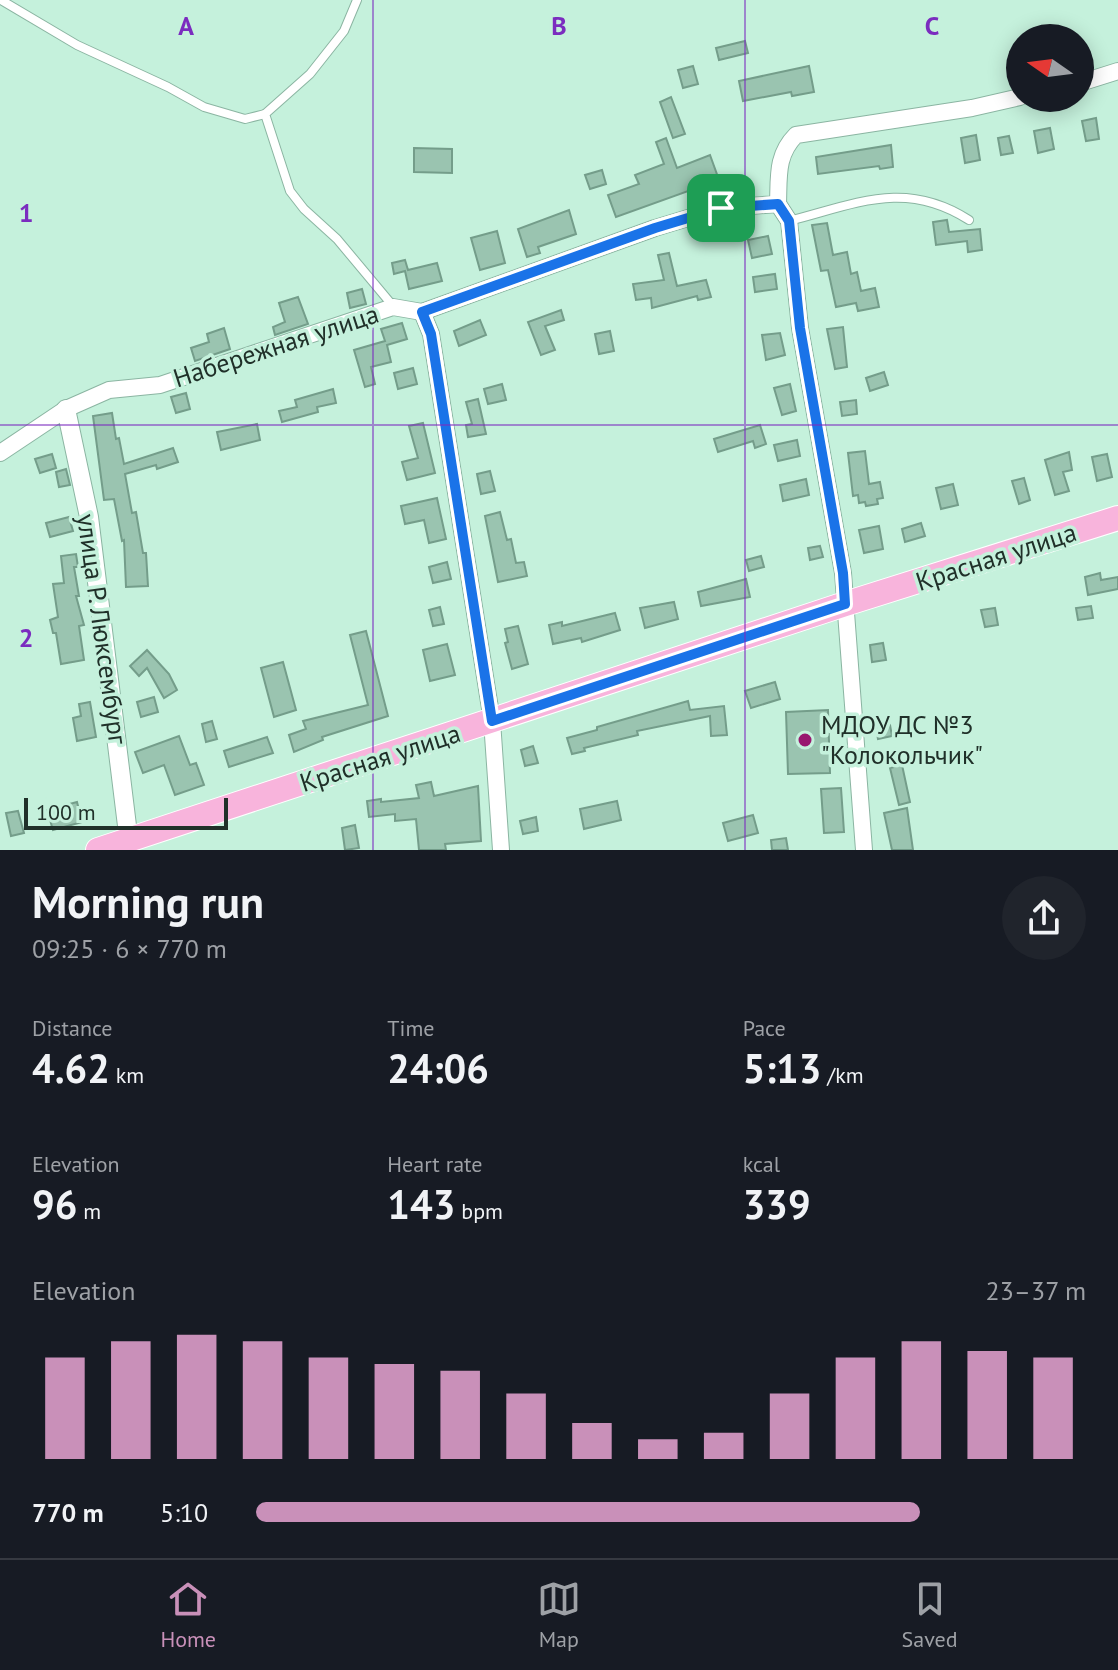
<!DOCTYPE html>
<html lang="en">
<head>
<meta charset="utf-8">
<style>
  body { margin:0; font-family:"PT Sans",sans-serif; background:#20242c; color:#f1f3f6; height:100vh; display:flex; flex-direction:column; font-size:30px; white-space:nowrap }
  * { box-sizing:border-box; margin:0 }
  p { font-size:26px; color:#9ea1a6 }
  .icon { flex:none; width:44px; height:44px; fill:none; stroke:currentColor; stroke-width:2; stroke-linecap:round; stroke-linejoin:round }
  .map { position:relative; height:850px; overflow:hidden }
  .sheet { display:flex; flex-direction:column; background:#171b24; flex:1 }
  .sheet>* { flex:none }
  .needle { width:52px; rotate:284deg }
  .fabs { position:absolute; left:1006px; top:24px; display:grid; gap:16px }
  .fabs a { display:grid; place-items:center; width:88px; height:88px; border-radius:50%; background:#171b24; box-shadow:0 4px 20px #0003; font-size:40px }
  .scale { position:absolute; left:24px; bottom:20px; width:204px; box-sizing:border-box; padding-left:8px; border:4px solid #203029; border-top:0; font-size:22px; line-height:28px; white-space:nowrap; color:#203029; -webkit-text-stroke:6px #c5f1dc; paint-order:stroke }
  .pin { position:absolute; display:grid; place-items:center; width:68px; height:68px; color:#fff; margin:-34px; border-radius:16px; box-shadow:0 4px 12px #0006 }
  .round { display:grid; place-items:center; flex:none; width:84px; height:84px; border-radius:42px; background:#20242c }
  .headline { display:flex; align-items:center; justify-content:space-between; height:136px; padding:0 32px }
  h1 { font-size:44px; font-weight:700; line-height:60px }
  .metrics { display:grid; grid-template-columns:repeat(3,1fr); gap:12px; height:136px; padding:8px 32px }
  .metrics div { display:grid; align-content:center }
  .metrics b { font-size:40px; font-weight:700 }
  .metrics small { font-size:22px; font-weight:400 }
  .metrics p { font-size:22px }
  .chart { height:224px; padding:16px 32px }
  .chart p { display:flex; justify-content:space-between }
  .chart svg { width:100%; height:144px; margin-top:8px; stroke:#c990b9; stroke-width:6 }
  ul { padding:0 32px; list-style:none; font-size:26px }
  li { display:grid; grid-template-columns:128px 96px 1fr; align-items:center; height:60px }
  li i { height:20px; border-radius:10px; background:#c990b9 }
  .tabs { display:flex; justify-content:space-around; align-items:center; height:112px; border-top:2px solid #363941; background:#171b24; font-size:22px; color:#9ea1a6 }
  .tabs a { display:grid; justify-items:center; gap:4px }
  .tabs .current { color:#c990b9 }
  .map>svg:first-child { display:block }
</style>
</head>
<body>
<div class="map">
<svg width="1118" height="850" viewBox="0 0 1118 850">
  <rect width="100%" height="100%" fill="#c5f1dc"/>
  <!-- building -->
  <g fill="#9ac4b0" stroke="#749d8a" stroke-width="2">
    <polygon points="745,41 748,53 719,60 716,48"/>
    <polygon points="693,66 698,84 683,88 678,70"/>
    <polygon points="809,66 814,92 792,96 791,92 743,101 739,81"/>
    <polygon points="671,97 685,134 673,138 660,102"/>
    <polygon points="1096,118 1099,139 1086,141 1082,121"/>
    <polygon points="1050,128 1054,149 1038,153 1034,131"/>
    <polygon points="976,135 980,160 965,163 961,138"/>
    <polygon points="1009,136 1013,153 1001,155 998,138"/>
    <polygon points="666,138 677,168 710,155 719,180 616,217 608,195 639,184 635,175 664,164 656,142"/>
    <polygon points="891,145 893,167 880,169 879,166 818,174 816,157"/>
    <polygon points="414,148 452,149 452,173 414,172"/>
    <polygon points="602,170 606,184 590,189 585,175"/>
    <polygon points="569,210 576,234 538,247 540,253 527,257 518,229"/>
    <polygon points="947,220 949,232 980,229 982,250 968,252 967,241 936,245 933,222"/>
    <polygon points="827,223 833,255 847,252 851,274 857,272 861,291 875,288 879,307 858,311 856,303 836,307 828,270 821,271 812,225"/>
    <polygon points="497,231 505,263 480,270 471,238"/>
    <polygon points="768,236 772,254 752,258 748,240"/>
    <polygon points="669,253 677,286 706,280 711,297 698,300 697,296 652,308 651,298 636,300 633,284 664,280 658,255"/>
    <polygon points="405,260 408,270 437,263 442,281 409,289 405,271 394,274 392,263"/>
    <polygon points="775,274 777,289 755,292 753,277"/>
    <polygon points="362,289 366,304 350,308 347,293"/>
    <polygon points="298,297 308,324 275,335 273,327 285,322 279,303"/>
    <polygon points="561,310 564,320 545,326 555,350 541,355 528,322"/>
    <polygon points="480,320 486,335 459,346 454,331"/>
    <polygon points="402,323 407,339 387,345 391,362 371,367 375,384 365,387 354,350 385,341 381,329"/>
    <polygon points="843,327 847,367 835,369 827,329"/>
    <polygon points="224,328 230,349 195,361 191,348 209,342 207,334"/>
    <polygon points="610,331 614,351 599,354 595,334"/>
    <polygon points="780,333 785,355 766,360 762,335"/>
    <polygon points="413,368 417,384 398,389 394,373"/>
    <polygon points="884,372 888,385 870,391 866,378"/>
    <polygon points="502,384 506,400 488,404 484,389"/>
    <polygon points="790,384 796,411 782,415 774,388"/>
    <polygon points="333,389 336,403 317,407 318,412 282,422 279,411 297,407 295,400"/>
    <polygon points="186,393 190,409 176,413 171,397"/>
    <polygon points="478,399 486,434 468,437 466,425 472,424 466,402"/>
    <polygon points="856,400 857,414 842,416 840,402"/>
    <polygon points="112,413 116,439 119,438 124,464 173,448 178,462 157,469 156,465 125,474 132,513 136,512 143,553 146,553 148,586 126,587 124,540 122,541 114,499 104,500 93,416"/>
    <polygon points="423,423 435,473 407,480 402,462 418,458 409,426"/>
    <polygon points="257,424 260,440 221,450 217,432"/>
    <polygon points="760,425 766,444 755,448 753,441 718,452 714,439"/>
    <polygon points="797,440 800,456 778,461 774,445"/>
    <polygon points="865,451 869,484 880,482 883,498 877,499 878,504 866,506 865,502 859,503 858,495 853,496 848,453"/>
    <polygon points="1069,452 1072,470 1063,472 1069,491 1055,495 1045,460"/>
    <polygon points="52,454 56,468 40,473 35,459"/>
    <polygon points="1107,454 1112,477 1097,481 1092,457"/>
    <polygon points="66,469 70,485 59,487 56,472"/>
    <polygon points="490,471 495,491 481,494 477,474"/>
    <polygon points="1024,478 1030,500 1019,504 1012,481"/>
    <polygon points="806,479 809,495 783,501 780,485"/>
    <polygon points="953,484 958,505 941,509 936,488"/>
    <polygon points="437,498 446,539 429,543 424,520 405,524 401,506"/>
    <polygon points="500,512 507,540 511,539 516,563 524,562 527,576 498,582 485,516"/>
    <polygon points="69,517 73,531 50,537 46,523"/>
    <polygon points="921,523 925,536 905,542 902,529"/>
    <polygon points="879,526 883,549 864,553 859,530"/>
    <polygon points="820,546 823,557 810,560 808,548"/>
    <polygon points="76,554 78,567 74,567 79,596 76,596 84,625 79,626 84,660 61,664 56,633 53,633 50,620 58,617 53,584 64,583 61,556"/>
    <polygon points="761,556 764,567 749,571 746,560"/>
    <polygon points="447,562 451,579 433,583 429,567"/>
    <polygon points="1100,573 1101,580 1118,577 1118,589 1088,595 1085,577"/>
    <polygon points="746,579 750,597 701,606 698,592"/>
    <polygon points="674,602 678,619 645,628 640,608"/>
    <polygon points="1091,606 1093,618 1078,620 1076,608"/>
    <polygon points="440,607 444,624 433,626 429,610"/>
    <polygon points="995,608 998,625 985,627 981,610"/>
    <polygon points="615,613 620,630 582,642 581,638 553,644 549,625 562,622 562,626"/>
    <polygon points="518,626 528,664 512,669 505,643 508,642 505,629"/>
    <polygon points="366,631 388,716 322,737 323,740 294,752 289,735 306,729 303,721 368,705 350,635"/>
    <polygon points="883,643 886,660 872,662 870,645"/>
    <polygon points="447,644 455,675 430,681 423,650"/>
    <polygon points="147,650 169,674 177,690 164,698 147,668 139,676 130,666"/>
    <polygon points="283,662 296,710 274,717 261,668"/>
    <polygon points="775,682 780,699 751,708 745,691"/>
    <polygon points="154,697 158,712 141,717 137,702"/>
    <polygon points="688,701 690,710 724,706 727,735 711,736 710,716 637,731 638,735 584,748 585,751 572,754 567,738 597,730 597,727"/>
    <polygon points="90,702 96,737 77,741 73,718 81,716 79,704"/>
    <polygon points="828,710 830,773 788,774 786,712"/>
    <polygon points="212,721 217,739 206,742 202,724"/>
    <polygon points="890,725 892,736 878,739 876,728"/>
    <polygon points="179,736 190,765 196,763 204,785 175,795 164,765 143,773 135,752"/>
    <polygon points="267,737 273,753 229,767 224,751"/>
    <polygon points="533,746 538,763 525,766 521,750"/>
    <polygon points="902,765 910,802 899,805 890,768"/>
    <polygon points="431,782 434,796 478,786 481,841 445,844 446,850 419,850 416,819 395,821 395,814 369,817 367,801 381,799 381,802 419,798 416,785"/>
    <polygon points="841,788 844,832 824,833 821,789"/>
    <polygon points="617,801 621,820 584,829 580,809"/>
    <polygon points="77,802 82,822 53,830 47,810"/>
    <polygon points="907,808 913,850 892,850 884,813"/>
    <polygon points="18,811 24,833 11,836 6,813"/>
    <polygon points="753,815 758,833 728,841 723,823"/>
    <polygon points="536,817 538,831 523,834 520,821"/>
    <polygon points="355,825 359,848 345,850 342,828"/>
    <polygon points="786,838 788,850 772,850 771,840"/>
  </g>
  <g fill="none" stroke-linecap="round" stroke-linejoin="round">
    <!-- service casing -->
    <g stroke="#8bb5a2" stroke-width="10">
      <g id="service">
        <polyline points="1,0 77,45 168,87 204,107 245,119 265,114"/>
        <polyline points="357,0 344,31 310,74 265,114 290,191 304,209 337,239 393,306"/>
        <path d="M789,221C856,204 905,179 969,220"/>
      </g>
    </g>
    <!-- minor casing -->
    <g stroke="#8bb5a2" stroke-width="18">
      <g id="minor">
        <polyline points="1080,83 1118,71"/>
        <polyline points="778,204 789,221 800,328 843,573 864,850"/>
        <polyline points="422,312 431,334 492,721 501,850"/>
        <path d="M0,453L66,409L109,390L160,385L393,307L422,312L655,228L721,208L778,204C779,177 776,155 796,135L972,108L1020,97"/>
      </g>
    </g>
    <!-- tertiary casing -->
    <g stroke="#8bb5a2" stroke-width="20">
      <polyline id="tertiary" points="66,409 89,517 130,850"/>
    </g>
    <!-- primary casing -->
    <g stroke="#fff" stroke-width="26">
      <polyline id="primary" points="98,850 845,604 1118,518"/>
    </g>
    <!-- service -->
    <use href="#service" stroke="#fff" stroke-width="8"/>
    <!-- minor -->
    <use href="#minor" stroke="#fff" stroke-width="16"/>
    <!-- tertiary -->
    <use href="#tertiary" stroke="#fff" stroke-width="18"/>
    <!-- primary -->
    <use href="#primary" stroke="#f8b4dc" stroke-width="24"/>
  </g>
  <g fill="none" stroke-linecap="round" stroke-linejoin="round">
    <!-- route casing -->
    <g stroke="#fff" stroke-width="16">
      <polygon id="route" points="778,204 789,221 800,328 843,573 845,604 492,721 431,334 422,312 655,228 721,208"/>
    </g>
    <!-- route -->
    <use href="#route" stroke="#1a73e8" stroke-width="10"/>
  </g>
  <!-- grid -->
  <path fill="none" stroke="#7b2cbf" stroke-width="2" stroke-opacity="0.55" d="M373,0V850M745,0V850M0,425H1118"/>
  <!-- markers -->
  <circle fill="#98186f" stroke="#c5f1dc" stroke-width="3" cx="805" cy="740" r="8"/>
  <g text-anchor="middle" stroke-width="7" stroke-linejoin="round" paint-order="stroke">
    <!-- street labels -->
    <g font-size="26" fill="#203029" stroke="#c5f1dc">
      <text transform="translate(276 346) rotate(-18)" y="9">Набережная улица</text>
      <text transform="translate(996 557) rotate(-18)" y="9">Красная улица</text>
      <text transform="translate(102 629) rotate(82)" y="9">улица Р. Люксембург</text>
      <text transform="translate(380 758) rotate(-18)" y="9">Красная улица</text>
    </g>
    <!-- poi labels -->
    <g font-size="26" fill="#203029" stroke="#c5f1dc" text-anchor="start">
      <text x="821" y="734">МДОУ ДС №3<tspan x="821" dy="30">"Колокольчик"</tspan></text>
    </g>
  </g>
  <g font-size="26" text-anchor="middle" font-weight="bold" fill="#7b2cbf" stroke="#c5f1dc" stroke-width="7" stroke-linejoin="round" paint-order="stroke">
    <text x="186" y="35">A</text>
    <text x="559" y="35">B</text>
    <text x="932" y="35">C</text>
    <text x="26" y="222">1</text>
    <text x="26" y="647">2</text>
  </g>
</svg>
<div class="fabs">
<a><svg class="needle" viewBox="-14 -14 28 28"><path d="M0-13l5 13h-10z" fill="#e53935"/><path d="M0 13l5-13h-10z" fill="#9ea1a6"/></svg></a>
</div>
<div class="scale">100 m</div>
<div class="pin" style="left:721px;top:208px;background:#1e9e55"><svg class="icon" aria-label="arrive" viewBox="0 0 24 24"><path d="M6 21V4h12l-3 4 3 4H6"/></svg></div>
</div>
<section class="sheet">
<div class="headline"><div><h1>Morning run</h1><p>09:25 · 6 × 770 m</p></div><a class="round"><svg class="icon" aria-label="share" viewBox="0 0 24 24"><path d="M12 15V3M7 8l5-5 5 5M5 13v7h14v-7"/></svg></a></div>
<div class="metrics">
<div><p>Distance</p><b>4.62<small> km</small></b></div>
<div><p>Time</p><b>24:06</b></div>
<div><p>Pace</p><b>5:13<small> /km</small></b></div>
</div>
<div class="metrics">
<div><p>Elevation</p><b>96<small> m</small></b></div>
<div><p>Heart rate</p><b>143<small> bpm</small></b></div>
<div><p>kcal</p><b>339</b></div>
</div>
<div class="chart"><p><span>Elevation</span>23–37 m</p>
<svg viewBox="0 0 160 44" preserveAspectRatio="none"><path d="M5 44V13M15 44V8M25 44V6M35 44V8M45 44V13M55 44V15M65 44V17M75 44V24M85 44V33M95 44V38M105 44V36M115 44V24M125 44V13M135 44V8M145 44V11M155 44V13"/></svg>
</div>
<ul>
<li><b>770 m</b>5:10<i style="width:80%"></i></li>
</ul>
</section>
<nav class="tabs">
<a class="current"><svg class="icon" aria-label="home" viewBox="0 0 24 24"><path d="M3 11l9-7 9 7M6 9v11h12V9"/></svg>Home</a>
<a><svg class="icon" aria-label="map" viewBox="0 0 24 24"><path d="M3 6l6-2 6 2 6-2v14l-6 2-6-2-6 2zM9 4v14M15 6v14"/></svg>Map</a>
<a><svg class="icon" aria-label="saved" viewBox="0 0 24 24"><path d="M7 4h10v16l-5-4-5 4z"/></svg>Saved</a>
</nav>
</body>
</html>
